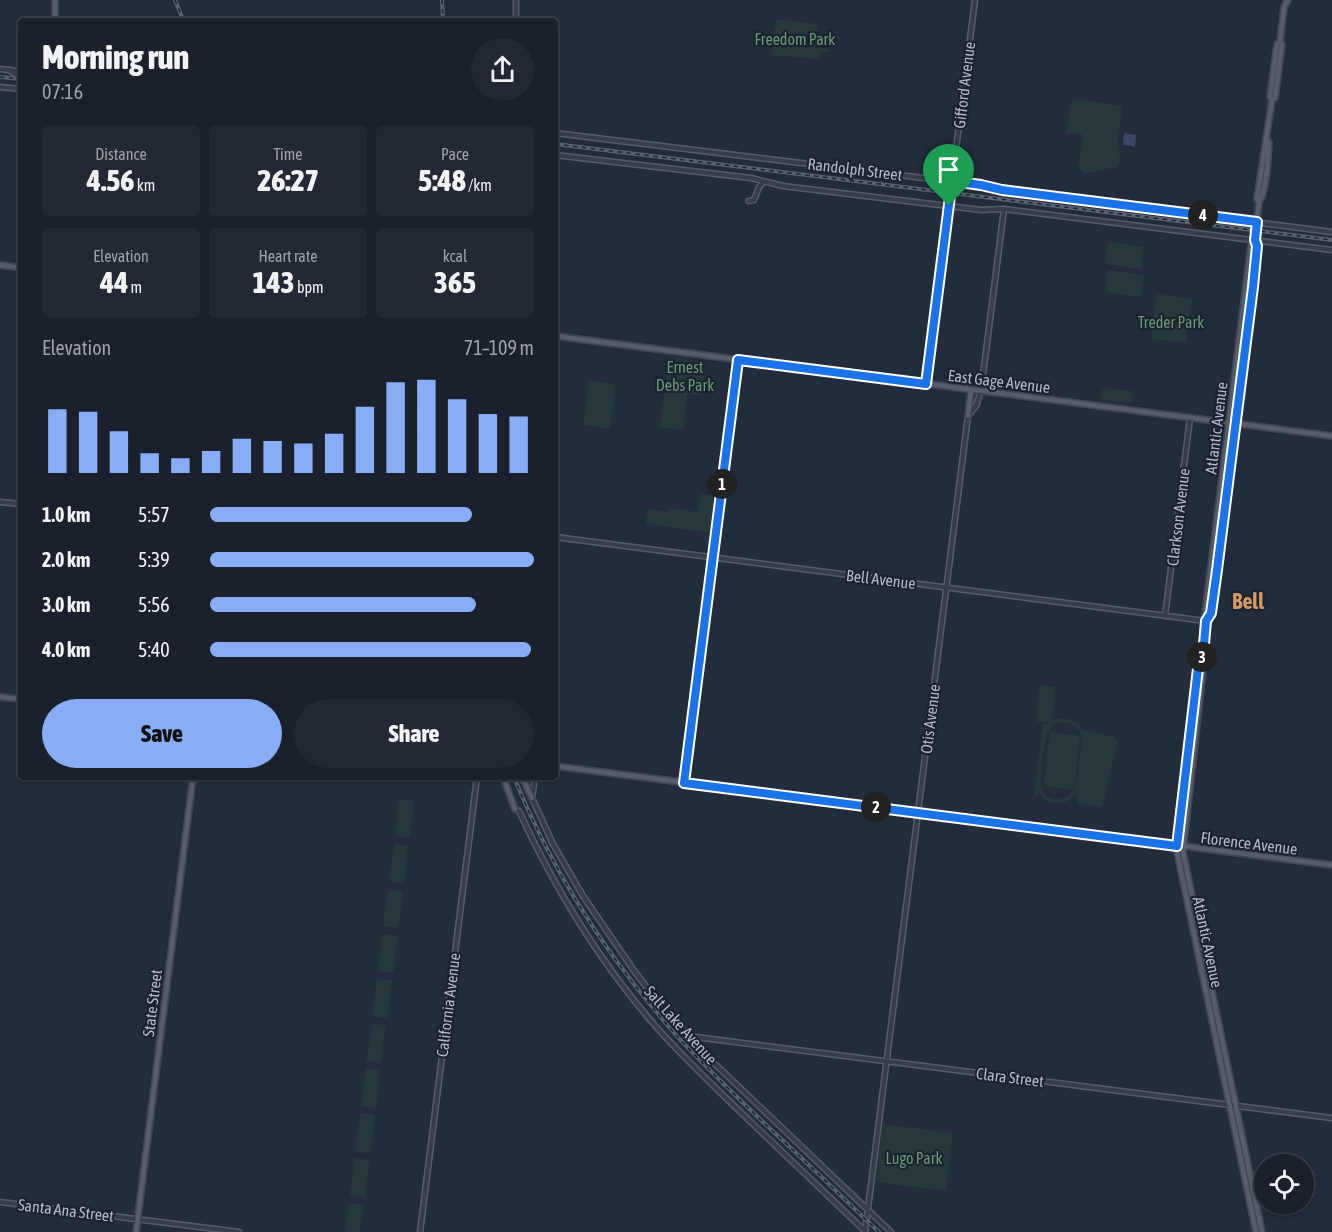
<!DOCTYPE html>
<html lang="en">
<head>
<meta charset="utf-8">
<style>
  body { margin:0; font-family:"Asap Condensed",sans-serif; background:#232934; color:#f1f3f6; height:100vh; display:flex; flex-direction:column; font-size:22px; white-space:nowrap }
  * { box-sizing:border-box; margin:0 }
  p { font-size:20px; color:#9fa3a9 }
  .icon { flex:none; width:33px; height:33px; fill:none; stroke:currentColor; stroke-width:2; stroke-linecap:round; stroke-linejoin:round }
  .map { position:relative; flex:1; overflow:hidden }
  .drawer { position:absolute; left:18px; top:18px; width:540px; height:762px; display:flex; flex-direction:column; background:#1a212c; border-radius:6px; box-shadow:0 2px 4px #0004,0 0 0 2px #383e48 }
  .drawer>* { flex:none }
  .controls { position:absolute; left:1254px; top:1154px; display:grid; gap:12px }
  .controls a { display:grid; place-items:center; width:60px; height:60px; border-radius:50%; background:#1a212c; box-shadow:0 2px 4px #0004,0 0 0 2px #383e48; font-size:30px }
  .pin { position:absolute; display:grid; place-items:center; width:51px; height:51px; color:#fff; margin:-62px -26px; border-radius:50% 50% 50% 0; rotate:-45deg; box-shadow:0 0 6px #0007 }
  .pin .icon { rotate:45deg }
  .km { position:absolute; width:30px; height:30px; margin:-15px; border-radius:50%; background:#222; color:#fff; font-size:16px; line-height:30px; text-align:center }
  .round { display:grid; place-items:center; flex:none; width:63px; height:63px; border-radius:32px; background:#232934 }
  .headline { display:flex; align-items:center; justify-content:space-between; height:102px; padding:0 24px }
  h1 { font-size:33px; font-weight:800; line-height:45px }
  .figures { display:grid; grid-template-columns:repeat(3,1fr); gap:9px; height:102px; padding:6px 24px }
  .figures div { display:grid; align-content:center; border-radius:6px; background:#232934; text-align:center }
  .figures b { font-size:30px; font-weight:800 }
  .figures small { font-size:16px; font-weight:400 }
  .figures p { font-size:16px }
  .chart { height:168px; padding:12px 24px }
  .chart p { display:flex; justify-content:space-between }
  .chart svg { width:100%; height:108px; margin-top:6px; stroke:#88acf5; stroke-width:6 }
  .cta { display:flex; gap:12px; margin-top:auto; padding:12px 24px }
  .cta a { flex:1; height:69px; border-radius:36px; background:#88acf5; color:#111; font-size:24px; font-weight:800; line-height:69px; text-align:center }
  .cta a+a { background:#232934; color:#f1f3f6 }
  ul { padding:0 24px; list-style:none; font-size:20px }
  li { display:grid; grid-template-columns:96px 72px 1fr; align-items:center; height:45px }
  li i { height:15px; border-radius:8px; background:#88acf5 }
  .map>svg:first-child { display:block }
</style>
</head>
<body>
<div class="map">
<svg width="1332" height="1232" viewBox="0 0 1332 1232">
  <rect width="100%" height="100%" fill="#232c3b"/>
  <!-- green -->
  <g fill="#25383c" fill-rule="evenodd">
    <polygon points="776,19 818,24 815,47 830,49 829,51 822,53 819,59 772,55"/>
    <polygon points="1073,99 1122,106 1118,138 1120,161 1117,167 1083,174 1081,169 1078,169 1083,135 1075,133 1066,133 1071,101"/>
    <polygon points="1108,242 1144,247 1141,269 1105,264"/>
    <polygon points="1107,270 1144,275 1141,297 1105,292"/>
    <polygon points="1156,294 1194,299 1191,304 1186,343 1151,339"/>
    <polygon points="670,357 705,362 701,395 687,394 683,430 657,427 660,424"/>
    <polygon points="589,380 616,384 610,429 583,425"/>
    <polygon points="1103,388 1133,391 1132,401 1129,403 1101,400"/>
    <polygon points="701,494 718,496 713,533 646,524 648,509 668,512 669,508 698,512"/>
    <path d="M1040,685L1056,687L1052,721C1066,715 1077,720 1084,733V730L1115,737L1118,742L1102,807L1077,804L1078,791C1068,806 1050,808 1039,793L1038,796H1034L1043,724L1048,725L1049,723L1036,721ZM1060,722C1087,723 1082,743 1079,762C1078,771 1077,782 1074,790L1080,736L1050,732L1044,786L1074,790C1066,803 1045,803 1041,786C1039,778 1044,737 1049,730C1052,725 1056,724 1060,722Z"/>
    <polygon points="399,799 414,801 410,838 395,836"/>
    <polygon points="394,844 408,846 404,883 389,881"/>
    <polygon points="388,889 403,891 398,928 383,926"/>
    <polygon points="382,934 398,936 393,973 378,971"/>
    <polygon points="377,979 392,980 387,1018 372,1016"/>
    <polygon points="372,1024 386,1025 381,1063 366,1061"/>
    <polygon points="366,1068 380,1070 376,1108 361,1106"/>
    <polygon points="360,1113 375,1115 370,1153 355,1151"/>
    <polygon points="882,1124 953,1133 946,1191 876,1182"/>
    <polygon points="354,1158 370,1160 365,1198 350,1196"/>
    <polygon points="349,1203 363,1205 360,1232 345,1232"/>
  </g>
  <!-- water -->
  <polygon fill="#394864" points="1124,133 1136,135 1135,148 1133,146 1123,145"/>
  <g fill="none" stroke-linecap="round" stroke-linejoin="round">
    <!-- minor casing -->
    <g stroke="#555c69" stroke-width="7">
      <g id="minor">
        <polyline points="516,0 516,21"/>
        <polyline points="0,69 9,70 21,78"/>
        <polyline points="10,70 21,72"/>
        <polyline points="0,87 21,89"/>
        <polyline points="555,133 981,185 1002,190 1332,232"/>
        <polyline points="555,155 751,178 783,186 981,210 1004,209 1332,250"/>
        <polyline points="749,201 754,200 759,187 764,182"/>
        <polyline points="926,384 975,0"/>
        <polyline points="0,502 21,504"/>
        <polyline points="555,537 1206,621"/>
        <polyline points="1165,616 1190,418"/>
        <polyline points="535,777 532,798 553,844 583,896 635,972 662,1007 715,1064 891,1232"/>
        <polyline points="684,783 738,359"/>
        <path d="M515,809L519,811C554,887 597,958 652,1022C683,1058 719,1091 754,1125C791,1160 828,1196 865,1231"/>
        <polyline points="688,1036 1332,1118"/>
        <polyline points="0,1202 239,1232"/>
        <polyline points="420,1232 477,777"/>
        <polyline points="865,1232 968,416 976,406 981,391 1004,209"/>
      </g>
    </g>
    <!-- major casing -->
    <g stroke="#404754" stroke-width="8">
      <g id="major">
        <polyline points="55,0 55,21"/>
        <polyline points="1272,100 1275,98 1282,44 1280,42 1284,7 1288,0"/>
        <path d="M1259,202C1267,191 1268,158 1269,143L1267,139"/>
        <polyline points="1255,240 1251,245 1205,614 1206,621 1203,656 1204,660 1183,852 1262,1232"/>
        <polyline points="0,265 21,268"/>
        <polyline points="555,336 1332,436"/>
        <polyline points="968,416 971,390"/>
        <polyline points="1206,621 1211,613 1253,287 1257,246 1255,240 1259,202 1257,199 1272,100 1270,97 1277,44 1280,42"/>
        <polyline points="1203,656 1199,660 1177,852 1256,1232"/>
        <polyline points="0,697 21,699"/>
        <polyline points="555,766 1332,865"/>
        <polyline points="503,777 515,809"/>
        <polyline points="522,777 532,798"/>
        <polyline points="136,1232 193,777"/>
      </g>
    </g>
    <!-- minor -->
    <use href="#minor" stroke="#373e4b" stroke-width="4"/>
    <!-- major -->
    <use href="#major" stroke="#555d6b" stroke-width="4.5"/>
    <!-- rail casing -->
    <g stroke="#596272" stroke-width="4">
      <g id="rail">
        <polyline points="175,0 182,17"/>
        <polyline points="442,0 443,21"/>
        <polyline points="0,77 21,79"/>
        <polyline points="555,144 1332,240"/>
        <path d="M514,777C552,872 608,958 676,1035C703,1065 733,1093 763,1122C802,1158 840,1195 879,1232"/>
      </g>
    </g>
    <!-- rail -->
    <use href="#rail" stroke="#1c2330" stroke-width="1.5" stroke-dasharray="4.5" stroke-linecap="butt"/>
  </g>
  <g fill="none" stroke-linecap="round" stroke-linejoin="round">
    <!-- route casing -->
    <g stroke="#fff" stroke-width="12">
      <polygon id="route" points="952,181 981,185 1002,190 1257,222 1255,240 1257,246 1253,287 1217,570 1211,613 1206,621 1203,656 1199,660 1177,846 684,783 738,360 926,384"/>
    </g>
    <!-- route -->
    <use href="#route" stroke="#1a73e8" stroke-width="8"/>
  </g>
  <g text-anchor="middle" stroke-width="4.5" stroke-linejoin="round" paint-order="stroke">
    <!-- park labels -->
    <g font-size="16" fill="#6a9777" stroke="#1c2330">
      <text x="795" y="45">Freedom Park</text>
      <text x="1171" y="328">Treder Park</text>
      <text x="685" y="373">Ernest<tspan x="685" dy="18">Debs Park</tspan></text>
      <text x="914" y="1164">Lugo Park</text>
    </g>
    <!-- street labels -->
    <g font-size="16" fill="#b2b9c7" stroke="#1c2330">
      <text transform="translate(964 85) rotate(-83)" y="6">Gifford Avenue</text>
      <text transform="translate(855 169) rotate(7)" y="6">Randolph Street</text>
      <text transform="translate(999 381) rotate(7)" y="6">East Gage Avenue</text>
      <text transform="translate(1216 428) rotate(-83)" y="6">Atlantic Avenue</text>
      <text transform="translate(1178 517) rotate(-83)" y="6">Clarkson Avenue</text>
      <text transform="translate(881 579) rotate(7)" y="6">Bell Avenue</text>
      <text transform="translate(930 719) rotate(-83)" y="6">Otis Avenue</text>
      <text transform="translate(1249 843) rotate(7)" y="6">Florence Avenue</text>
      <text transform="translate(1208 942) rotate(78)" y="6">Atlantic Avenue</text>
      <text transform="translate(152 1003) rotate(-83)" y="6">State Street</text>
      <text transform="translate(448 1005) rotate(-83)" y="6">California Avenue</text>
      <text transform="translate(681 1025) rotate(48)" y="6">Salt Lake Avenue</text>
      <text transform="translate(1010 1077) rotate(7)" y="6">Clara Street</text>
      <text transform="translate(66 1210) rotate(7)" y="6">Santa Ana Street</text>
    </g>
    <!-- district labels -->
    <g font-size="22" font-weight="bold" fill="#d29962" stroke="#1c2330">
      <text x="1248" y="609">Bell</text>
    </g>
  </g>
</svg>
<div class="controls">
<a><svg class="icon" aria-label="locate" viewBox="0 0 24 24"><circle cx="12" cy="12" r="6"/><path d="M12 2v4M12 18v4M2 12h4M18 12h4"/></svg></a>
</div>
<div class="pin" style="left:949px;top:206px;background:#1e9e55"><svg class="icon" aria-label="arrive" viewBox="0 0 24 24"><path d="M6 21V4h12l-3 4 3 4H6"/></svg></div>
<b class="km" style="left:722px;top:484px">1</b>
<b class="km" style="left:876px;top:807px">2</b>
<b class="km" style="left:1202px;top:657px">3</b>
<b class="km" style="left:1203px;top:215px">4</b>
<section class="drawer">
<div class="headline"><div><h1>Morning run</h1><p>07:16</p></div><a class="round"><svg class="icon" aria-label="share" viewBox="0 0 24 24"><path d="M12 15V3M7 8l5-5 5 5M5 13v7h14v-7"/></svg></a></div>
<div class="figures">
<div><p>Distance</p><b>4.56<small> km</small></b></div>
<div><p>Time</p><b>26:27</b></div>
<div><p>Pace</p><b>5:48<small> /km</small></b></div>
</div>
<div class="figures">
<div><p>Elevation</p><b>44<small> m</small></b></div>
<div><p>Heart rate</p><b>143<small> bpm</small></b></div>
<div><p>kcal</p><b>365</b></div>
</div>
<div class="chart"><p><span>Elevation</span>71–109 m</p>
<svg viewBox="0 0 160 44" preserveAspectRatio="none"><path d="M5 44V18M15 44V19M25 44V27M35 44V36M45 44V38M55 44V35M65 44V30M75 44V31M85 44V32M95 44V28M105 44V17M115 44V7M125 44V6M135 44V14M145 44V20M155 44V21"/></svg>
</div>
<ul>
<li><b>1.0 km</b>5:57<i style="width:81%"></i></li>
<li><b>2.0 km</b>5:39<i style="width:100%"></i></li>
<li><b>3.0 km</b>5:56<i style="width:82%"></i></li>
<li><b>4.0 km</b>5:40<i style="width:99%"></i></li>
</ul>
<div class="cta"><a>Save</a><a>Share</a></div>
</section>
</div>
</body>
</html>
